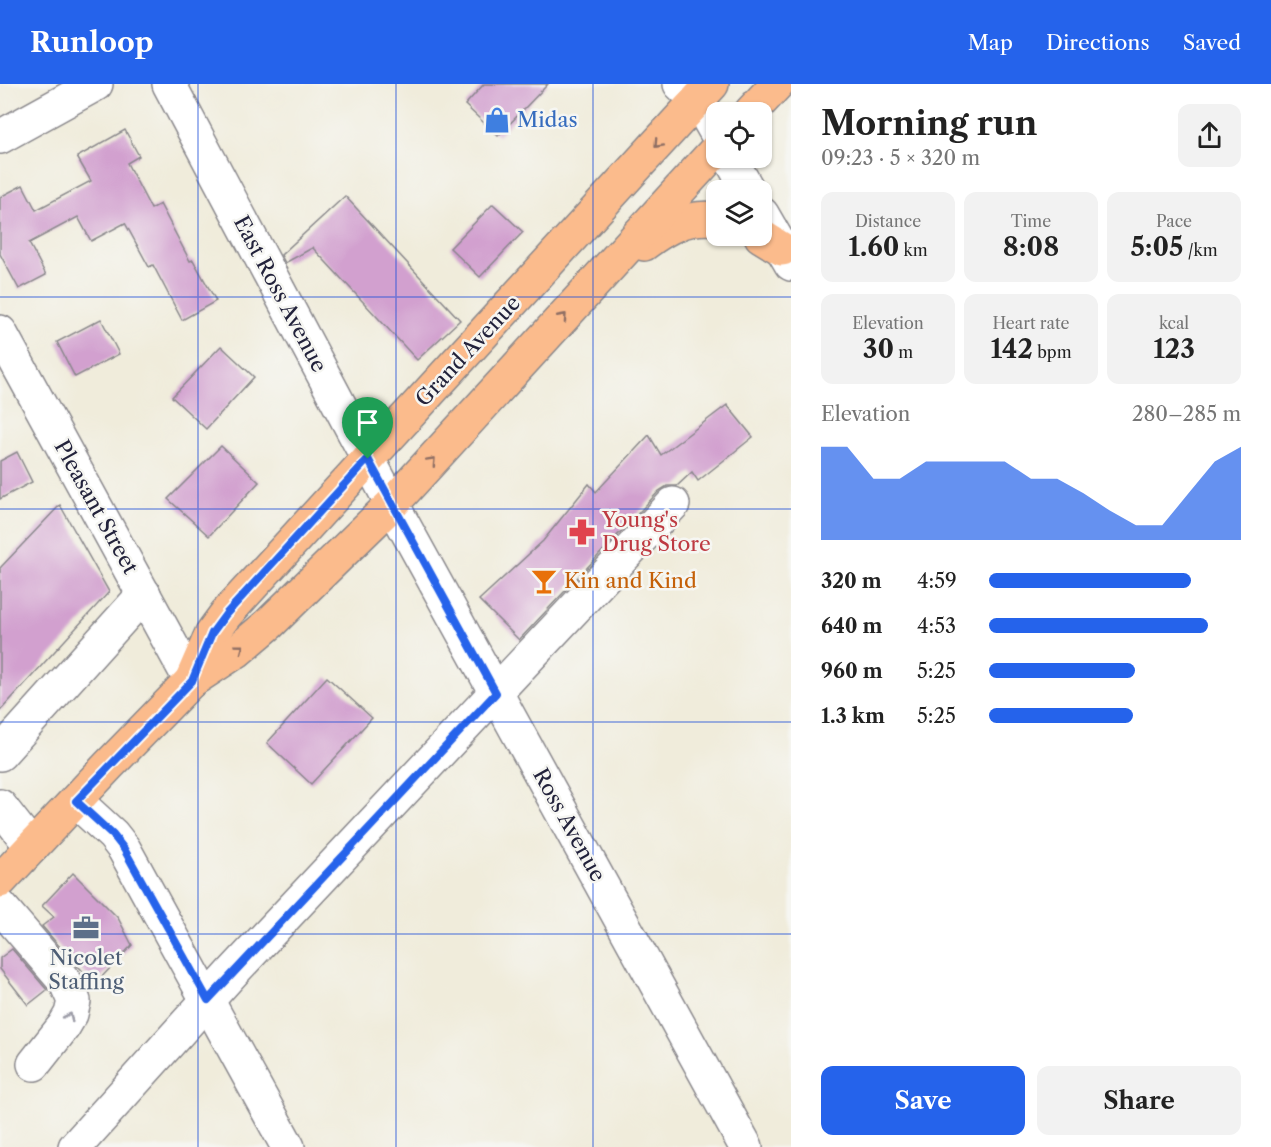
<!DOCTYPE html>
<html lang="en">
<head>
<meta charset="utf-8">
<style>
  body { margin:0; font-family:"Libre Caslon Text",serif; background:#f2f2f2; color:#222; height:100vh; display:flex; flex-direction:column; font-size:22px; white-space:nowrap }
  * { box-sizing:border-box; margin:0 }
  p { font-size:20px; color:#767676 }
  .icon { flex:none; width:33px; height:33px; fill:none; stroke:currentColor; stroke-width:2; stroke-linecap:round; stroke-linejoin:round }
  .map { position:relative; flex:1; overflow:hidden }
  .details { display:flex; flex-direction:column; background:#fff; width:480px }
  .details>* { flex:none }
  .tools { position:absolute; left:706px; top:18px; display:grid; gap:12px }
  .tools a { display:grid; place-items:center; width:66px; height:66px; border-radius:12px; background:#fff; box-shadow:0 2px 4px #0004; font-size:30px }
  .pin { position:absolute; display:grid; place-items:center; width:51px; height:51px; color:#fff; margin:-62px -26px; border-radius:50% 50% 50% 0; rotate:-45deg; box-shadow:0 0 6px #0007 }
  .pin .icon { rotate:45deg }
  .round { display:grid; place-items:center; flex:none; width:63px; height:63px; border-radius:12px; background:#f2f2f2 }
  .headline { display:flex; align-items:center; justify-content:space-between; height:102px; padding:0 30px }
  h1 { font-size:33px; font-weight:700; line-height:45px }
  .figures { display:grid; grid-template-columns:repeat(3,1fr); gap:9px; height:102px; padding:6px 30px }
  .figures div { display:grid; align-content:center; border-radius:12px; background:#f2f2f2; text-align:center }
  .figures b { font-size:26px; font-weight:700 }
  .figures small { font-size:16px; font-weight:400 }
  .figures p { font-size:16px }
  .chart { height:168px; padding:12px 30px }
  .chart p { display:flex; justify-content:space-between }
  .chart svg { width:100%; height:108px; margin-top:6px; fill:#2563eb; opacity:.7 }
  .button { display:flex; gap:12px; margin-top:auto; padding:12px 30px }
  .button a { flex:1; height:69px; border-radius:12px; background:#2563eb; color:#fff; font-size:24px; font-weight:700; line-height:69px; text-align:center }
  .button a+a { background:#f2f2f2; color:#222 }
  ul { padding:0 30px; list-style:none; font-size:20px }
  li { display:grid; grid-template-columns:96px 72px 1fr; align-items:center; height:45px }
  li i { height:15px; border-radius:8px; background:#2563eb }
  header { display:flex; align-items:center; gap:36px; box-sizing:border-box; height:84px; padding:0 30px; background:#2563eb; color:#fff }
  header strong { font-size:28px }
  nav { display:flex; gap:33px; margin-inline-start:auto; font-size:21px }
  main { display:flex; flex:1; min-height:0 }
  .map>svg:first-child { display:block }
</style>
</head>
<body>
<header>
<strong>Runloop</strong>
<nav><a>Map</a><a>Directions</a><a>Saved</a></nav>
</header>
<main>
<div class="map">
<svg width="791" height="1063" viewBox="0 0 791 1063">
  <rect width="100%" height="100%" fill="#f6f6f2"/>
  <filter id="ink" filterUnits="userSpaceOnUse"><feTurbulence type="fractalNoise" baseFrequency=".0167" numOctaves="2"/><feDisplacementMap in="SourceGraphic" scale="12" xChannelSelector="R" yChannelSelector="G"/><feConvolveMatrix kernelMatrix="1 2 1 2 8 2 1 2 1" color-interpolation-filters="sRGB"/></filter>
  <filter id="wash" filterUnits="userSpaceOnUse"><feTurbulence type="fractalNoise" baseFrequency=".008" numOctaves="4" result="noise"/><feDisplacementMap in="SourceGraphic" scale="24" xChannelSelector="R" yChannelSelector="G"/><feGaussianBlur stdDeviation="1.35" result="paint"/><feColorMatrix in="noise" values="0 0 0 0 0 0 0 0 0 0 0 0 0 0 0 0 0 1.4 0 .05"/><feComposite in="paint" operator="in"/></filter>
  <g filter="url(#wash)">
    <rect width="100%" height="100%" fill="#f0ecdb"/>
    <g id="blocks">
      <!-- building -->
      <g fill="#d2a0cf">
        <polygon points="484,0 548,0 498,52 465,21"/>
        <polygon points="125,46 139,72 127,79 151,125 160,120 190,177 193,176 216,217 182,236 153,181 149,183 125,139 91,157 78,133 29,159 46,191 19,205 0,170 0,113 23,101 36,126 91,97 77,73"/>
        <polygon points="345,112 460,236 417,276 313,164 314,163 285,179 281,171"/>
        <polygon points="493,120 523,148 480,193 450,164"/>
        <polygon points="101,235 119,270 75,293 57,258"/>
        <polygon points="221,262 254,293 206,345 172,313"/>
        <polygon points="727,321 753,353 698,397 692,388 677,402 667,402 659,407 519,556 479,516 543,457 589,400 596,408 649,351 661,371"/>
        <polygon points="221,362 259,398 209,452 168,415"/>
        <polygon points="17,368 32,398 0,415 0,377"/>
        <polygon points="60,421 109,508 0,627 0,484"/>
        <polygon points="327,593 372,634 311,700 267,659"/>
        <polygon points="73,789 118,834 132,861 95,900 78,882 77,883 42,842 54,833 42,822"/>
        <polygon points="12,865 47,906 28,921 0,885 0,874"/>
      </g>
    </g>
  </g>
  <g filter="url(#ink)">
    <use href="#blocks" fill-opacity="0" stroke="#89878b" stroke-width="1.5"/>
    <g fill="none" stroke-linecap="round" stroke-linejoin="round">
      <!-- minor casing -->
      <g stroke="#89878b" stroke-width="36">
        <g id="minor">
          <polyline points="169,0 392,420 746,1063"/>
          <polyline points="680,0 698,17 717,50"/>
          <polyline points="0,53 96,0"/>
          <polyline points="730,74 748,106"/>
          <polyline points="762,130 791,180"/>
          <polyline points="0,248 191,597"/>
          <polyline points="0,670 144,510"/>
          <polyline points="76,717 113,751 124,765 288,1063"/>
          <polyline points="0,722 32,763"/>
          <polyline points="0,822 66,899 74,917 71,930 64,942 34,980"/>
          <polyline points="75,1063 233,888 673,420"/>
        </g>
      </g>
      <!-- major casing -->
      <g stroke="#89878b" stroke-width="36">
        <g id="major">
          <polyline points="751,28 777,0"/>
          <polyline points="761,152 782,165"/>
          <path d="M644,160C666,143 688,131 717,135"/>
          <polyline points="191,597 212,549 226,530 712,0"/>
          <polyline points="0,797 109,681 191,597 237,567 269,540 392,420 717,65"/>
        </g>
      </g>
      <!-- minor -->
      <use href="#minor" stroke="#fff" stroke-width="33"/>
      <!-- major -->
      <use href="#major" stroke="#fbbb8c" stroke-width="33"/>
    </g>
    <!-- one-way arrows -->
    <defs><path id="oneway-chevron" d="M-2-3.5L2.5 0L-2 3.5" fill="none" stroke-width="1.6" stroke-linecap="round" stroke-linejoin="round" transform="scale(1.5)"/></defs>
    <g stroke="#8e6e64">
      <use href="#oneway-chevron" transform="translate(658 60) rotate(133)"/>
      <use href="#oneway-chevron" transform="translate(563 233) rotate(-48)"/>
      <use href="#oneway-chevron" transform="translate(432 377) rotate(-47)"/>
      <use href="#oneway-chevron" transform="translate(240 564) rotate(-37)"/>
    </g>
    <use stroke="#9c9ca7" href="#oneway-chevron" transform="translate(69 933) rotate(-64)"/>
  </g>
  <g fill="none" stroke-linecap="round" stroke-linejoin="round" filter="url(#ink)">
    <!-- route casing -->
    <g stroke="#fff" stroke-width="12">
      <polygon id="route" points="368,375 496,609 208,916 124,765 113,751 76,717 192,597 212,549 226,530"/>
    </g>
    <!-- route -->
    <use href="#route" stroke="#2563eb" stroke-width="8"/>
  </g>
  <!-- grid -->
  <path fill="none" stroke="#1d4ed8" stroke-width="1.5" stroke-opacity="0.55" d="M198,0V1063M396,0V1063M593,0V1063M0,213H791M0,425H791M0,638H791M0,850H791"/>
  <!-- icons -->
  <defs>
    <g id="shop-bare" transform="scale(2.07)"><path d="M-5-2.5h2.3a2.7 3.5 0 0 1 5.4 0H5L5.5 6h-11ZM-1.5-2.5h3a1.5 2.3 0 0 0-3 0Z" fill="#3f7fe0" stroke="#f6f6f2" stroke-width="2.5" paint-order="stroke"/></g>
    <g id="pharmacy-bare" transform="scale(2.07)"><path d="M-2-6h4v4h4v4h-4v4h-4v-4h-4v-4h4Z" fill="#e0444e" stroke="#f6f6f2" stroke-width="2.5" paint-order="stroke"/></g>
    <g id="bar-bare" transform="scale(2.07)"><path d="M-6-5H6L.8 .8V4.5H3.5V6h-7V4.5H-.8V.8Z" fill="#e8710a" stroke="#f6f6f2" stroke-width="2.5" paint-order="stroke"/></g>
    <g id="office-bare" transform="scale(2.07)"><path d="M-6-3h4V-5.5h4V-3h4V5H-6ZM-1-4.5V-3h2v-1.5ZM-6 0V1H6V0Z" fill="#5c6f8a" stroke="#f6f6f2" stroke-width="2.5" paint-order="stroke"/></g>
  </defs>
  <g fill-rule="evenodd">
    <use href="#shop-bare" x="497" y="36"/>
    <use href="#pharmacy-bare" x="582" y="448"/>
    <use href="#bar-bare" x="544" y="497"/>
    <use href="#office-bare" x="86" y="844"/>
  </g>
  <g text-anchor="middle" stroke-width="5" stroke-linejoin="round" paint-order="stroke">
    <!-- shop labels -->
    <g font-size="21" fill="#366cbe" stroke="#f6f6f2" text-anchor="start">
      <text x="517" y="43">Midas</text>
    </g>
    <!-- street labels -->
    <g font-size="21" fill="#22223b" stroke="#f6f6f2">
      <text transform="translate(280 210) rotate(62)" y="7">East Ross Avenue</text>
      <text transform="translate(468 267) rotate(-47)" y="7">Grand Avenue</text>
      <text transform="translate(96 423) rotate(61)" y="7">Pleasant Street</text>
      <text transform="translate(569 741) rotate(61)" y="7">Ross Avenue</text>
    </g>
    <!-- health labels -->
    <g font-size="21" fill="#be3a42" stroke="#f6f6f2" text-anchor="start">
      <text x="602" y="443">Young's<tspan x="602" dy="24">Drug Store</tspan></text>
    </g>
    <!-- food labels -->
    <g font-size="21" fill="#c56008" stroke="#f6f6f2" text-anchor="start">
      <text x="564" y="504">Kin and Kind</text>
    </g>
    <!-- service labels -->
    <g font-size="21" fill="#4e5e75" stroke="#f6f6f2">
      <text x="86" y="881">Nicolet<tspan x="86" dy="24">Staffing</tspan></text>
    </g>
  </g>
</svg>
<div class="tools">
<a><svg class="icon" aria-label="locate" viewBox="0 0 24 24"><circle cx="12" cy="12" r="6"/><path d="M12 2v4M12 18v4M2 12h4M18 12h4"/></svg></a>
<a><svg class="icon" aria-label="layers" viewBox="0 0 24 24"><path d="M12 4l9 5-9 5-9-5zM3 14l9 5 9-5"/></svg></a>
</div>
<div class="pin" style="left:368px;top:375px;background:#1e9e55"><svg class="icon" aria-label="arrive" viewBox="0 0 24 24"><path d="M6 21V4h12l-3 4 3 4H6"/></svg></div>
</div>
<section class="details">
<div class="headline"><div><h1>Morning run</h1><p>09:23 · 5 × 320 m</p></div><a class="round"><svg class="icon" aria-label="share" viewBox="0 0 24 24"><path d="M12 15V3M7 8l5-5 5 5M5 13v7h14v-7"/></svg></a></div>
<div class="figures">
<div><p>Distance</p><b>1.60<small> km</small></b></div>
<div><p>Time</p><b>8:08</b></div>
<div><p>Pace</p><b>5:05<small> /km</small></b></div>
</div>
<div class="figures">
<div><p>Elevation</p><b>30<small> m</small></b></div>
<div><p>Heart rate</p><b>142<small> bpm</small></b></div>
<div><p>kcal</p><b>123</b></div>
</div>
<div class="chart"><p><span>Elevation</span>280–285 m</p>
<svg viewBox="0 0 160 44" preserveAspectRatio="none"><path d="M0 44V6L10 6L20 19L30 19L40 12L50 12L60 12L70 12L80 19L90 19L100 25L110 32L120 38L130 38L140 25L150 12L160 6V44z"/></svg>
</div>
<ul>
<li><b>320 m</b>4:59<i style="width:80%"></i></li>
<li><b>640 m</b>4:53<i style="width:87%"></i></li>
<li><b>960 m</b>5:25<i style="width:58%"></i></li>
<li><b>1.3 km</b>5:25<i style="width:57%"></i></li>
</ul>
<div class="button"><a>Save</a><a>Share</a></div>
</section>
</main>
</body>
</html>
